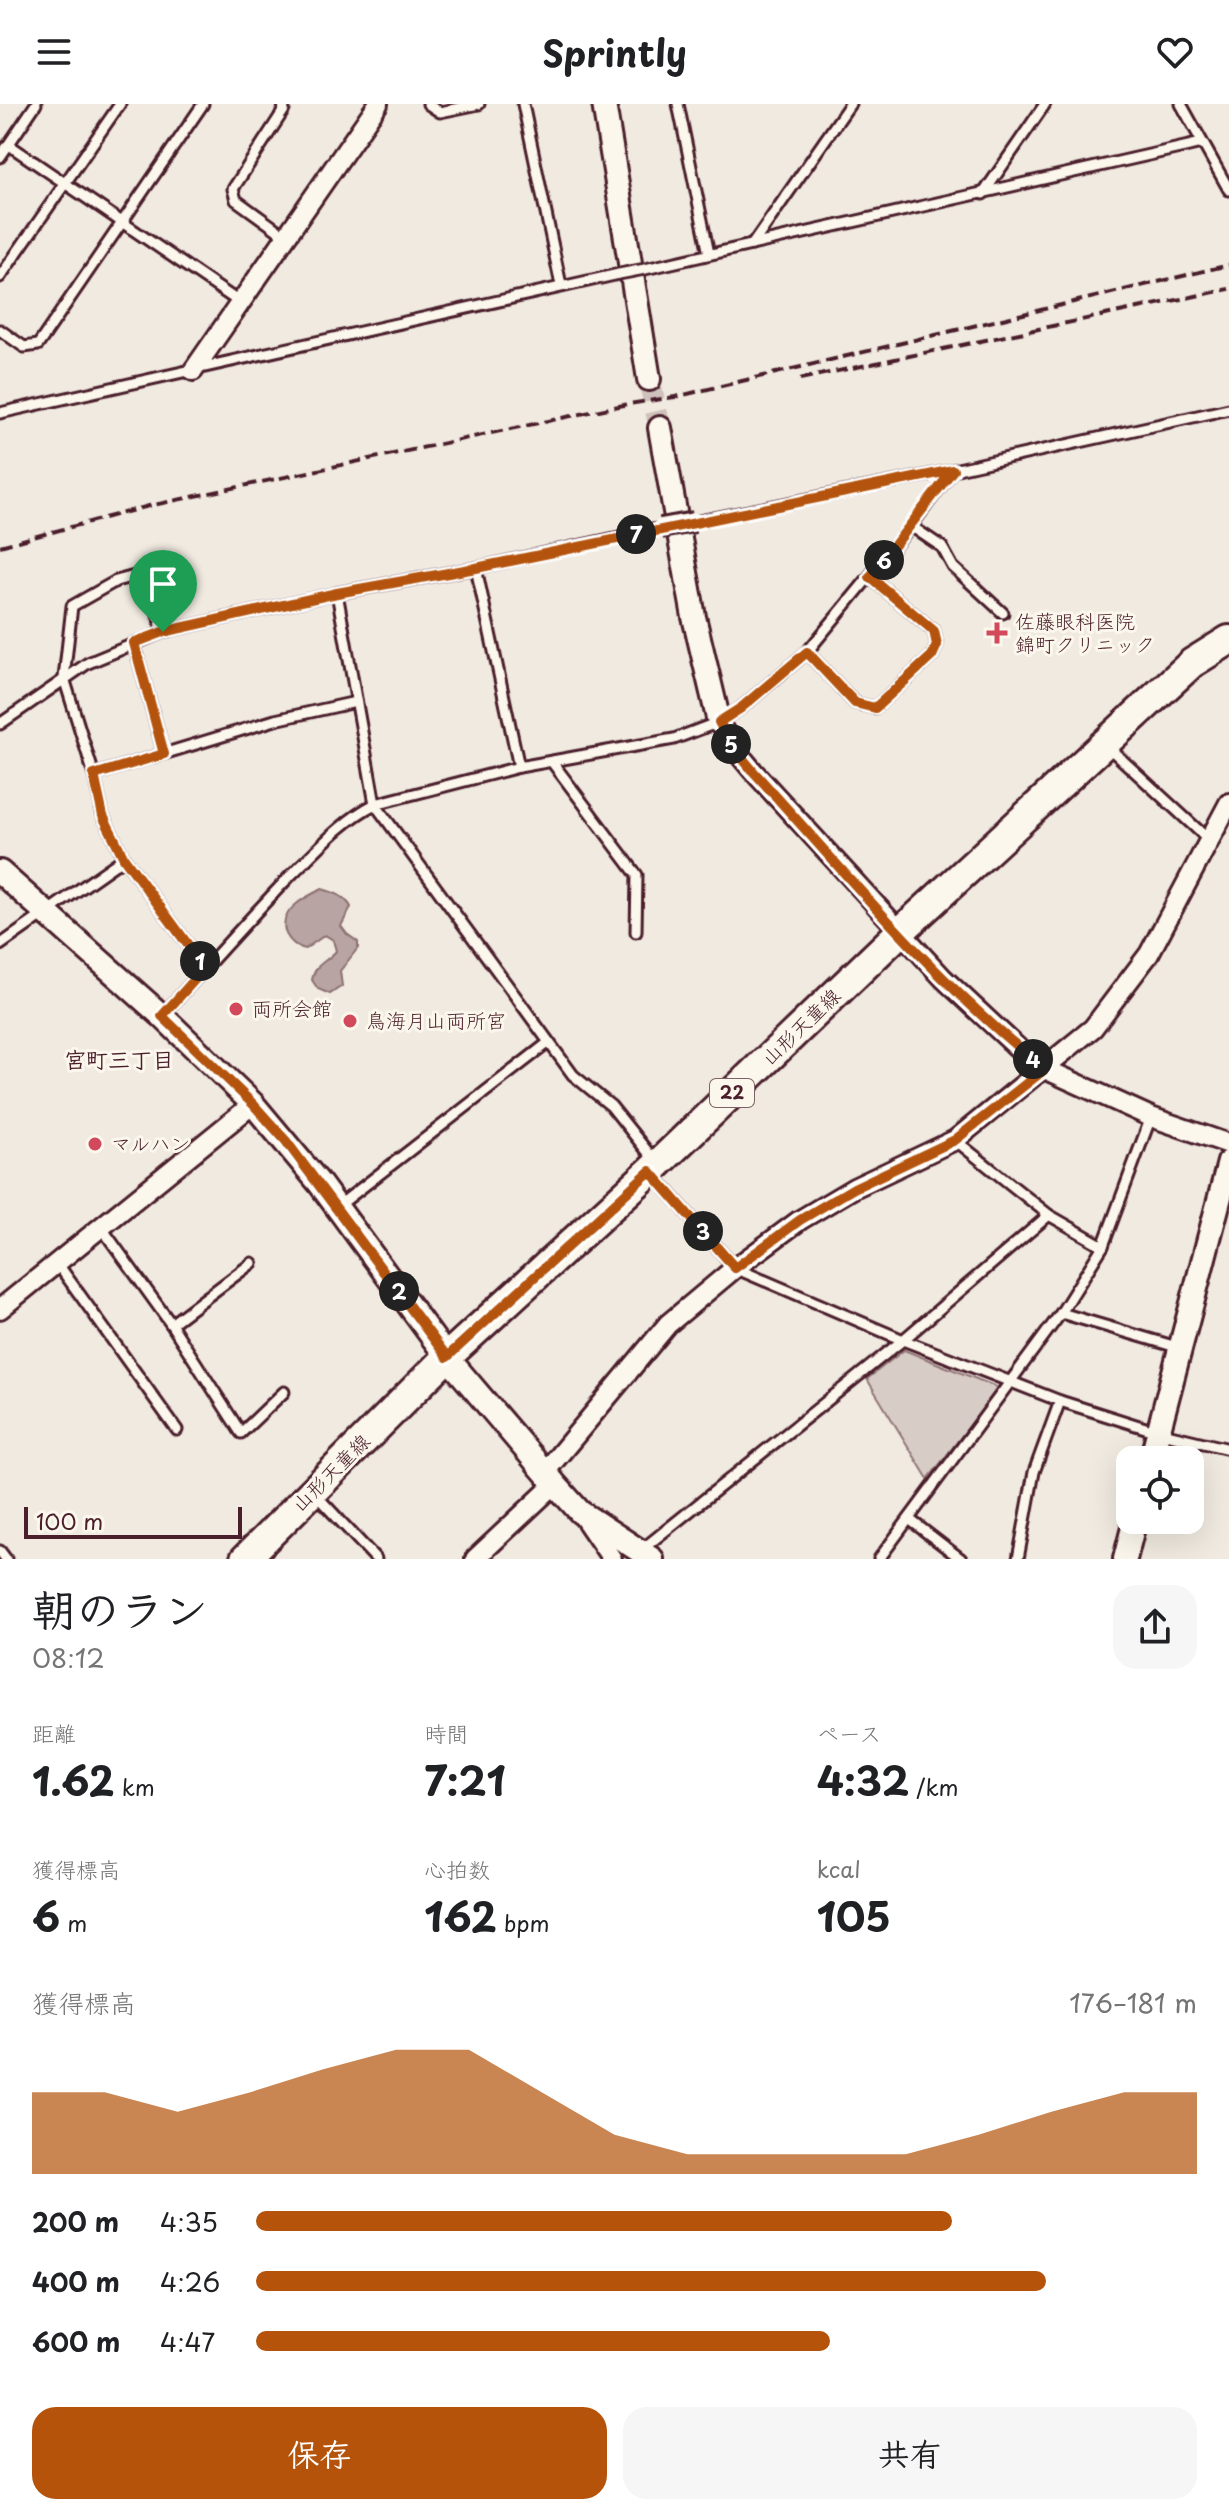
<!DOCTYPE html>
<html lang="ja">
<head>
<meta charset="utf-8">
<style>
  body { margin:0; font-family:"Playpen Sans","Klee One",sans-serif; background:#f6f6f6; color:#202124; height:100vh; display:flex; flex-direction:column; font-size:30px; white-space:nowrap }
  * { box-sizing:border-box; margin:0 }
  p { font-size:26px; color:#757577 }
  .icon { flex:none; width:44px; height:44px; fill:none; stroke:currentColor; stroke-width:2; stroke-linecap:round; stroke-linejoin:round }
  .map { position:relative; height:1455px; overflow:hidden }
  .sheet { display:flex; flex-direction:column; background:#fff; flex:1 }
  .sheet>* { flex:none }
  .fabs { position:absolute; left:1116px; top:1342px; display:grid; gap:16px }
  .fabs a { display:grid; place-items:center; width:88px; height:88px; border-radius:16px; background:#fff; box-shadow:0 8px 32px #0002; font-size:40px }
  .scale { position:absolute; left:24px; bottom:20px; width:218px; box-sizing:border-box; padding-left:8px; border:4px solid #4a1f2b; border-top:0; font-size:22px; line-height:28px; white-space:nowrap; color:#4a1f2b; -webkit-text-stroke:6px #fbf7ec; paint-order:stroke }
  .pin { position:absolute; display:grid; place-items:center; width:68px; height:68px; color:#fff; margin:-82px -34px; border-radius:50% 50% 50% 0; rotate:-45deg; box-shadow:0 0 8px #0007 }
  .pin .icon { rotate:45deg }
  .km { position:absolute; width:40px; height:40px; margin:-20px; border-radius:50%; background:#222; color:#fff; font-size:22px; line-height:40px; text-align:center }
  .round { display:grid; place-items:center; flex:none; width:84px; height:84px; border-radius:24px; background:#f6f6f6 }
  .headline { display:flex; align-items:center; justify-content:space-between; height:136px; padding:0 32px }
  h1 { font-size:44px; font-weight:700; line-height:60px }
  .figures { display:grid; grid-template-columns:repeat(3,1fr); gap:12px; height:136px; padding:8px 32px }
  .figures div { display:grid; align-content:center }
  .figures b { font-size:40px; font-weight:700 }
  .figures small { font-size:22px; font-weight:400 }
  .figures p { font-size:22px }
  .chart { height:224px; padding:16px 32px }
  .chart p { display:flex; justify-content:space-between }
  .chart svg { width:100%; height:144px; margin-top:8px; fill:#b45309; opacity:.7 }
  .action { display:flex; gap:16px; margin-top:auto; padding:16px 32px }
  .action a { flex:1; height:92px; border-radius:24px; background:#b45309; color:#fff; font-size:32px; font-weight:700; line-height:92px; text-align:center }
  .action a+a { background:#f6f6f6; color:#202124 }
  ul { padding:0 32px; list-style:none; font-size:26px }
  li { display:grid; grid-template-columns:128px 96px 1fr; align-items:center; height:60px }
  li i { height:20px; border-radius:10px; background:#b45309 }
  header { display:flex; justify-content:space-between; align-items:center; height:104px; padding:0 32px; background:#fff; font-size:36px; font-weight:700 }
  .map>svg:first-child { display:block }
</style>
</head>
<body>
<header><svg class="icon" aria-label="menu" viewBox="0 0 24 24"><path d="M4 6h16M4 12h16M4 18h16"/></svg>Sprintly<svg class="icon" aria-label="heart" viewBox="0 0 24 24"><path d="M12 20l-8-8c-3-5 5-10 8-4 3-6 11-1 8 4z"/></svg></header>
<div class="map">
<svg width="1229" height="1455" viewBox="0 0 1229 1455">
  <rect width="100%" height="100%" fill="#f0eae0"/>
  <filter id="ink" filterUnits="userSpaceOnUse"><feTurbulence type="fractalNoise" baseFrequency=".0125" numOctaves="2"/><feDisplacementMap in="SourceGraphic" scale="16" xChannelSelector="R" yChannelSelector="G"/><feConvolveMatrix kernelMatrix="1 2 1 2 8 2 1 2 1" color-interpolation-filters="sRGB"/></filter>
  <g filter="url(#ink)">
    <!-- green -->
    <polygon fill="#d8ccc6" stroke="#917678" stroke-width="2" points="904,1246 999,1284 928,1375 867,1275"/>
    <!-- water -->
    <path fill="#b8a4a2" stroke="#8c6f72" stroke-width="2" d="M322,785C333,788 345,792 351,803L341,822L347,830L358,838V844L340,867L342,882L330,890L318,885L312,876C315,859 327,858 336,847L333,836L325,831L305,845C296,843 290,838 286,830C277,807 305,793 322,785Z"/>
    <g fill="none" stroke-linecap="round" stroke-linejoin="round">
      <!-- tertiary-tunnel -->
      <polyline stroke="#cfc1bc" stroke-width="22" stroke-dasharray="22 11" stroke-linecap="butt" points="649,275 660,324"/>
      <!-- service casing -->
      <g stroke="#4a1f2b" stroke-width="15">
        <g id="service">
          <polyline points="283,0 284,6 233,85 236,96 287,133"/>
          <polyline points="428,0 440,8 479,0"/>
          <polyline points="523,0 561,181"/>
          <polyline points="678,0 709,150"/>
          <polyline points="1181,0 1229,86"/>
          <polyline points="9,41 239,198"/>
          <polyline points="0,53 36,0"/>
          <polyline points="983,90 1045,0"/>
          <polyline points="752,141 850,0"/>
          <polyline points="645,165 1202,39"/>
          <polyline points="0,173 120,0"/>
          <polyline points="0,226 24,243 38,241 203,0"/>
          <polyline points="0,309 619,170"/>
          <polyline points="694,418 953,366 1229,305"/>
          <polyline points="911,422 942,443 953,463 1003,509"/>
          <polyline points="476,464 519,663"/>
          <polyline points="337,489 375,700 519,663 674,635 719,618 741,604 807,548 911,422 953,366"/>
          <polyline points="163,528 146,469 116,477 72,502 64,574 94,671 103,712 124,754 205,864"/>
          <polyline points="134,539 164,650"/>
          <polyline points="807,548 855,599 875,604 932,552 937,541 934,527 870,473"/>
          <polyline points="0,620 88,559 163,528 337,489 476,464 661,424"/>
          <polyline points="1107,642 1210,737"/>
          <polyline points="552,658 637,771 636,828"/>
          <polyline points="94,671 275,616 356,598"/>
          <polyline points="0,841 124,754"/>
          <path d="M162,912C205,864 247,817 291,771C318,745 342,717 375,700L573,971L611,1002L655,1057"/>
          <polyline points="955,1036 1049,1111 1103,1142"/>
          <polyline points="653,1070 735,1164 903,1236 1060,1297 1034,1368 1018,1455"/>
          <polyline points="337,1103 548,939"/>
          <polyline points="101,1123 171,1220 241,1329 284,1288"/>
          <polyline points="57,1159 177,1326"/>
          <polyline points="1061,1209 1180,1244"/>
          <polyline points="171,1220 252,1159"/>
          <polyline points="1060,1297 1158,1328 1229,1345"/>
          <polyline points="315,1390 376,1455"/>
          <polyline points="909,1415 961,1455"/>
          <polyline points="0,1447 6,1455"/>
          <polyline points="640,1447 903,1236 1049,1111"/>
          <polyline points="879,1455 1061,1209 1103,1142 1151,1013"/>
        </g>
      </g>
      <!-- minor casing -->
      <g stroke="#4a1f2b" stroke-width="24">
        <g id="minor">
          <polyline points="193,267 378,0"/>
          <polyline points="719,618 733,643 753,667 943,874 1019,945 1045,965 1151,1013 1229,1040"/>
          <polyline points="0,1205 253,1000"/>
          <polyline points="545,1368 668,1220 735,1164 800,1116 854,1084 955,1036 1093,924 1149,850 1229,699"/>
          <polyline points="582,1411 612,1455"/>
          <polyline points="475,1455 555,1380"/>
        </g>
      </g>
      <!-- tertiary casing -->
      <g stroke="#4a1f2b" stroke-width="28">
        <g id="tertiary">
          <polyline points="604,0 649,275"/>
          <polyline points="660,324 694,513 719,618"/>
          <polyline points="0,768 162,912 253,1000 320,1080 447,1253 555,1380 580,1408 652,1455"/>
          <polyline points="1151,1356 1229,1058"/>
          <polyline points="1125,1455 1135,1416"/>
        </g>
      </g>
      <!-- primary casing -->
      <g stroke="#4a1f2b" stroke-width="34">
        <polyline id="primary" points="245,1455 447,1253 658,1060 900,828 1192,559 1229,536"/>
      </g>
      <!-- service -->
      <use href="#service" stroke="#fbf7ec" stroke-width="9"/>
      <!-- minor -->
      <use href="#minor" stroke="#fbf7ec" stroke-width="18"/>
      <!-- tertiary -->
      <use href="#tertiary" stroke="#fbf7ec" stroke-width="22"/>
      <!-- primary -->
      <use href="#primary" stroke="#fbf7ec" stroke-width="28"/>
      <!-- rail -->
      <g stroke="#4a1f2b" stroke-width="4" stroke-dasharray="12 6" stroke-linecap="butt">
        <polyline points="800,275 1229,185"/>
        <polyline points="0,442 149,402 628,300 675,293 1229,161"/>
      </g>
      <!-- service-bridge casing -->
      <g stroke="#4a1f2b" stroke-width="15" stroke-linecap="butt">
        <polyline id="service-bridge" points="619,170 645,165"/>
      </g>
      <!-- minor-bridge casing -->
      <g stroke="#4a1f2b" stroke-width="24" stroke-linecap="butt">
        <polyline id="minor-bridge" points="661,424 694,418"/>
      </g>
      <!-- service-bridge -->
      <use href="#service-bridge" stroke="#fbf7ec" stroke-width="9"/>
      <!-- minor-bridge -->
      <use href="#minor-bridge" stroke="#fbf7ec" stroke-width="18"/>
    </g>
  </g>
  <g fill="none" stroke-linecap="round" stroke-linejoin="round" filter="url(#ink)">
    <!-- route casing -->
    <g stroke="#fff" stroke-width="16">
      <path id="route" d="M953,366L870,473L934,527L937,541L932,552L875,604L855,599L807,548L741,604L719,618L733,643L753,667C846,769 936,880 1045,965L955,1036L854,1084L800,1116L735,1164L650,1067L447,1253L286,1037L253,1000L162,912L205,864L124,754L103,712L94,671L164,650L134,539L163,528L337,489L476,464Z"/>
    </g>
    <!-- route -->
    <use href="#route" stroke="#b45309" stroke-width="10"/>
  </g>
  <!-- markers -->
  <g fill="#d1495b" stroke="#fbf7ec" stroke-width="3">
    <path d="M993 517h8v8h8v8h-8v8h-8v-8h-8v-8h8z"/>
    <circle cx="236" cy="905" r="8"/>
    <circle cx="350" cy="917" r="8"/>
    <circle cx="95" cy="1040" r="8"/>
  </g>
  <g text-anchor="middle" stroke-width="6" stroke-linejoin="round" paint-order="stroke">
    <!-- shield labels -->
    <rect fill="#fbf7ec" stroke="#7f6065" stroke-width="2" x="710" y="975" width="44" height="28" rx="6"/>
    <g font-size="18" font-weight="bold" fill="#4a1f2b">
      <text x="732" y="995">22</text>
    </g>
    <!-- poi labels -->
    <g font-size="20" fill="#4a1f2b" stroke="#fbf7ec" text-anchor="start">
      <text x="1015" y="525">佐藤眼科医院<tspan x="1015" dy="23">錦町クリニック</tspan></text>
      <text x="252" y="912">両所会館</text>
      <text x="366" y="924">鳥海月山両所宮</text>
      <text x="111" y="1047">マルハン</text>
    </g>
    <!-- street labels -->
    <g font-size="20" fill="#4a1f2b" stroke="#fbf7ec">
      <text transform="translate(801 923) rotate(-44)" y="7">山形天童線</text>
      <text transform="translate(331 1369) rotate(-45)" y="7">山形天童線</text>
    </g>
    <!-- neighbourhood labels -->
    <g font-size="22" font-weight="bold" fill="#4a1f2b" stroke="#fbf7ec">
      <text x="119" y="964">宮町三丁目</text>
    </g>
  </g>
</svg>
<div class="fabs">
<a><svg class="icon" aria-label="locate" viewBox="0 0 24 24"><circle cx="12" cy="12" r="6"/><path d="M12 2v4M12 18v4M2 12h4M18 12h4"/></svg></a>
</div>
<div class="scale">100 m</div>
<div class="pin" style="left:163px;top:528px;background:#1e9e55"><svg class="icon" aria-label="arrive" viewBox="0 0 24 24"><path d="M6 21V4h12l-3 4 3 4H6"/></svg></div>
<b class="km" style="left:200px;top:857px">1</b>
<b class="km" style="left:399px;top:1187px">2</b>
<b class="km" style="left:703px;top:1127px">3</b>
<b class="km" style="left:1033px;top:955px">4</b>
<b class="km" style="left:731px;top:640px">5</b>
<b class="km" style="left:884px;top:456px">6</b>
<b class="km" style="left:636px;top:430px">7</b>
</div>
<section class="sheet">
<div class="headline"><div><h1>朝のラン</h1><p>08:12</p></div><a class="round"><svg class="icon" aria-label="share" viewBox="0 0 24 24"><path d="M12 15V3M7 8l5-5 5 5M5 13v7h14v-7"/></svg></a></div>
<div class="figures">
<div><p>距離</p><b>1.62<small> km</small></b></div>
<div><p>時間</p><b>7:21</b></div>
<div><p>ペース</p><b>4:32<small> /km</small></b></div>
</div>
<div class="figures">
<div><p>獲得標高</p><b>6<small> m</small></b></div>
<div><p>心拍数</p><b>162<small> bpm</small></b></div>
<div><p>kcal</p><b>105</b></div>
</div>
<div class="chart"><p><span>獲得標高</span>176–181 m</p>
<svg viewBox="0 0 160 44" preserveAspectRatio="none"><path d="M0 44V19L10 19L20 25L30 19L40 12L50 6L60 6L70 19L80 32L90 38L100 38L110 38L120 38L130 32L140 25L150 19L160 19V44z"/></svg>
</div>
<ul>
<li><b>200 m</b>4:35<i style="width:74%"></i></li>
<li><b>400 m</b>4:26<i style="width:84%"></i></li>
<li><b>600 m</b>4:47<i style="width:61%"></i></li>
</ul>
<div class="action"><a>保存</a><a>共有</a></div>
</section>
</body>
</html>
